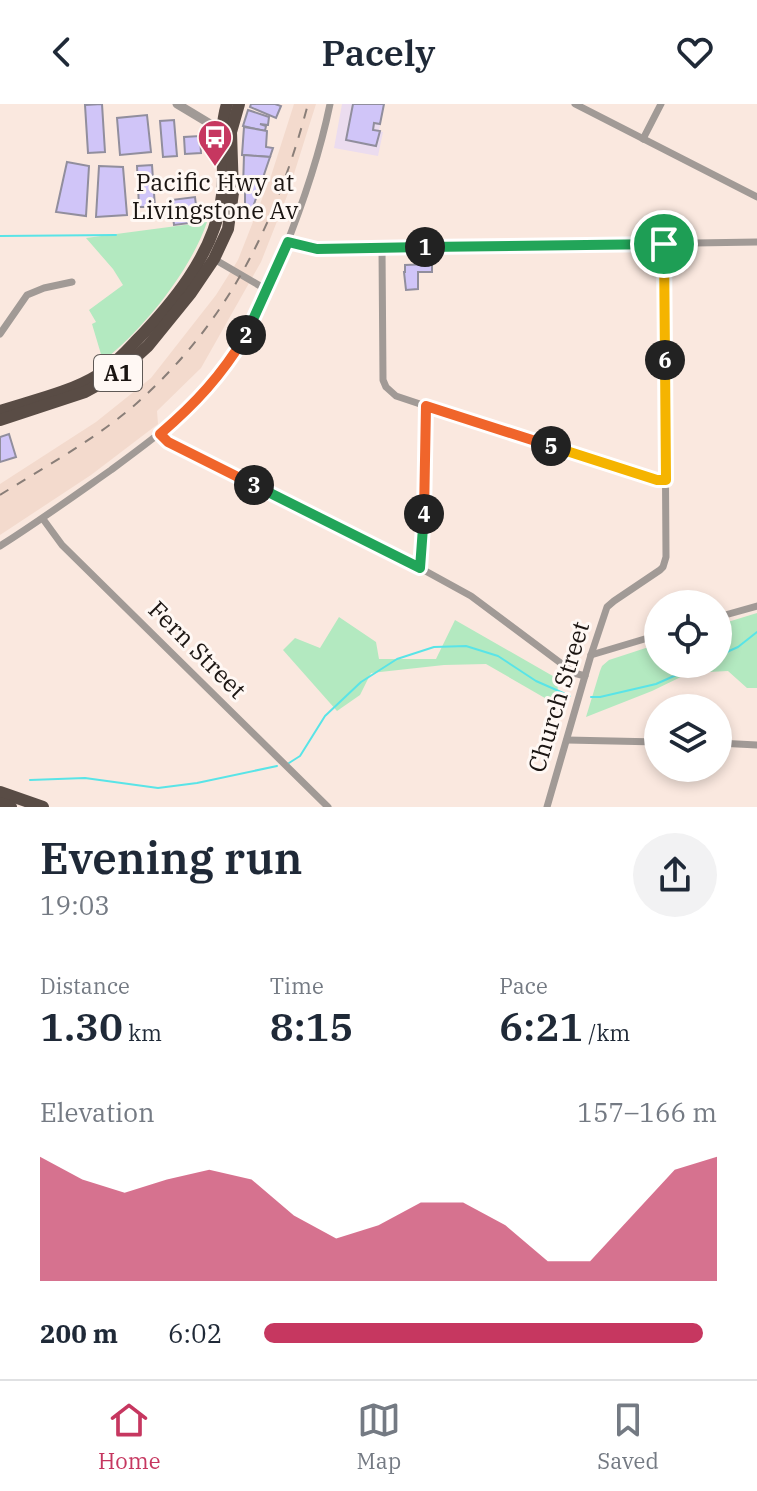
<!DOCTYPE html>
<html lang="en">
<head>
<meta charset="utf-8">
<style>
  body { margin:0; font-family:"IBM Plex Serif",serif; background:#f2f2f3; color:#1f2937; height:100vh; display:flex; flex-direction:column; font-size:30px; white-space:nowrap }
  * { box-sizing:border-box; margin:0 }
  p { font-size:26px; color:#747a83 }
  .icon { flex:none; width:44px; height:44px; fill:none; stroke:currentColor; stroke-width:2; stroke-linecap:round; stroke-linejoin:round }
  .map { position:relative; height:703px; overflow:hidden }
  .sheet { display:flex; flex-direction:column; background:#fff; flex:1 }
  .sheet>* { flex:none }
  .controls { position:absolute; left:644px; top:486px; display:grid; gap:16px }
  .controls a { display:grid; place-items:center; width:88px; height:88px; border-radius:50%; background:#fff; box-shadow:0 4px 12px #0003; font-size:40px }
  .pin { position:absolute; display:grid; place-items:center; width:68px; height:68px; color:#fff; margin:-34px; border:4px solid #fff; border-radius:50%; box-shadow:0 2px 8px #0007 }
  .km { position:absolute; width:40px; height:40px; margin:-20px; border-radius:50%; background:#222; color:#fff; font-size:22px; line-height:40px; text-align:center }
  .round { display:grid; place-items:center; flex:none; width:84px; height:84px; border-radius:42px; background:#f2f2f3 }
  .head { display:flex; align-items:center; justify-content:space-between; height:136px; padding:0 40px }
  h1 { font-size:44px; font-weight:600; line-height:60px }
  .figures { display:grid; grid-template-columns:repeat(3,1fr); gap:12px; height:136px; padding:8px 40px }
  .figures div { display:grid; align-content:center }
  .figures b { font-size:40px; font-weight:600 }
  .figures small { font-size:22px; font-weight:400 }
  .figures p { font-size:22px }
  .chart { height:224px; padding:16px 40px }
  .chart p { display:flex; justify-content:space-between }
  .chart svg { width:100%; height:144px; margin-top:8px; fill:#c63760; opacity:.7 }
  ul { padding:0 40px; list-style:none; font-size:26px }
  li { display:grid; grid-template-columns:128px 96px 1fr; align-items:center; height:60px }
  li i { height:20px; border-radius:10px; background:#c63760 }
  header { display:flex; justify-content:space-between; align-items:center; height:104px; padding:0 40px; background:#fff; font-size:36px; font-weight:600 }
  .tab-bar { display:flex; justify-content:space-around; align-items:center; height:112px; border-top:2px solid #e0e1e3; background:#fff; font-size:22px; color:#747a83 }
  .tab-bar a { display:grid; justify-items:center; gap:4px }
  .tab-bar .selected { color:#c63760 }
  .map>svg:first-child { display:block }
</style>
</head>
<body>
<header><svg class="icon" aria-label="back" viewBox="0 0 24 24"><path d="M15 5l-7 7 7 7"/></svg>Pacely<svg class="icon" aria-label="heart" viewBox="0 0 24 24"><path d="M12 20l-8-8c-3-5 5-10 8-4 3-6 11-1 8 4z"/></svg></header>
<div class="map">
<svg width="757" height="703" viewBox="0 0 757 703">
  <rect width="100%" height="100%" fill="#fae8df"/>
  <!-- commercial -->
  <polygon fill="#ebdcef" points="342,0 384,0 379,27 383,28 378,52 334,44"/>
  <!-- built -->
  <polygon fill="#f3dacd" points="294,0 316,0 287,92 261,158 201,264 157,307 158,320 91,371 0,431 0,380 96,318 151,274 216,191 238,156 271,72"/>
  <!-- green -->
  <g fill="#b3e9c0">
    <path d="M207,118C191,166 143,226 103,257L92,220L96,218L89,206L123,181L113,165L86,134Z"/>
    <polygon points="757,509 757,584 747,584 728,567 689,569 652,587 586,613 600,567 602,562 609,556 658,540 658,560 718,560 718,521"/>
    <polygon points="339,513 376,538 379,555 436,555 455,516 558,575 557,601 486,560 444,561 371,569 360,591 337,607 283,546 295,534 320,544"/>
  </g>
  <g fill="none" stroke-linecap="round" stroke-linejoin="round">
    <!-- stream -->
    <g stroke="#59e4e7" stroke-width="2">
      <polyline points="0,132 116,131"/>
      <polyline points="718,552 738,543 757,528"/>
      <polyline points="591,593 600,593 656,580 701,560"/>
      <polyline points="289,659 300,652 325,612 361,578 397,555 434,543 466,542 498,552 536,577 570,592"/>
      <polyline points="30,676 85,674 158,684 197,679 277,662"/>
    </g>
  </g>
  <!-- building -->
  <g fill="#d0c5f8" stroke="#918e9d" stroke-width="2">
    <polygon points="102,0 105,48 88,49 85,1"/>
    <polygon points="251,0 275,0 281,2 276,14 250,3"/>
    <polygon points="353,0 384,0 380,20 374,19 373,26 380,27 376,42 346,36"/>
    <polygon points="248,6 269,13 268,21 260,20 266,22 265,27 243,22"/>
    <polygon points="147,11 151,48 120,51 117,14"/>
    <polygon points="174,16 177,52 163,53 160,17"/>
    <polygon points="244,23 267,27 266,43 273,44 270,53 242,51"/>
    <polygon points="200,32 201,49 185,50 184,33"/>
    <polygon points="244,51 270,53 251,109 245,109 245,83 243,84"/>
    <polygon points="67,58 89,62 86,112 56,108"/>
    <polygon points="152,61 155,103 139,103 137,62"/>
    <polygon points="99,62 123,63 127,111 96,113"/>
    <polygon points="195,93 198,118 174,121 171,96"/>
    <polygon points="432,160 432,168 418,168 418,185 406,186 404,168 405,168 405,161"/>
    <polygon points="9,330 16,353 0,358 0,333"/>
  </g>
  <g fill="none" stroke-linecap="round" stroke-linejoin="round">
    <!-- minor -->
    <g stroke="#a19a96" stroke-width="7">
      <polyline points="575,0 757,93"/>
      <polyline points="643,35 661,0"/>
      <polyline points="288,138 317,145 757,138"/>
      <polyline points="382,144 383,276 386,283 396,292 426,302 657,376 666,376"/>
      <polyline points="214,155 267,186"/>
      <polyline points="0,230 27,191 44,184 72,178"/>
      <polyline points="160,330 168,338 420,464 471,492 574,569 585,572"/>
      <polyline points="43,415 62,441 328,703"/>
      <path d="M0,442C38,418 74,392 111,366C149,338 186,311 217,275C239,248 254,216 268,185C294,125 317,64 330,0"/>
      <polyline points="420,464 425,404 426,302"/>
      <polyline points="718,513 757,502"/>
      <polyline points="591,551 658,531"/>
      <polyline points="567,636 658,638"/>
      <polyline points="718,639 757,641"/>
      <polyline points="547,703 591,551 607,503 614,497 660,466 663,463 666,453 664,140"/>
    </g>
    <!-- tertiary -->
    <polyline stroke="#a19a96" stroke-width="9" points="177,0 222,27 226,27"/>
    <!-- trunk -->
    <g stroke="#594c45" stroke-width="12">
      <path d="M0,307C31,297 71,288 98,271C112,262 124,250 135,238C172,200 212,152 221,98C227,65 217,32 227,0"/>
      <polyline points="0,316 85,288 116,271 148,242 191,189 214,155 228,125 233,89 231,28 239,0"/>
      <polyline points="0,688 43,703"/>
      <polyline points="0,699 11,703"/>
    </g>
    <!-- rail -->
    <path stroke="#897e78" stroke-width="2" stroke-dasharray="10 10" stroke-linecap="butt" d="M0,391C46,362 96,335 137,299C229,217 277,117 308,0"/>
  </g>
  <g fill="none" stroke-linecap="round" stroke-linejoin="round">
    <!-- split-1 casing -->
    <g stroke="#fff" stroke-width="16">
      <polyline id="split-1" points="425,143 664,140"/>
    </g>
    <!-- split-2 casing -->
    <g stroke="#fff" stroke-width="16">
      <polyline id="split-2" points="246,231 288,138 317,145 425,143"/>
    </g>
    <!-- split-3 casing -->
    <g stroke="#fff" stroke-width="16">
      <path id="split-3" d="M246,231C221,272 196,299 160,330L168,338L254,381"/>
    </g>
    <!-- split-4 casing -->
    <g stroke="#fff" stroke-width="16">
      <polyline id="split-4" points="254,381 420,464 424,410"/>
    </g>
    <!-- split-5 casing -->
    <g stroke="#fff" stroke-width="16">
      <polyline id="split-5" points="424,410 426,302 551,342"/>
    </g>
    <!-- split-6 casing -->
    <g stroke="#fff" stroke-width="16">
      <polyline id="split-6" points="551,342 657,376 666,376 665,256"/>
    </g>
    <!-- split-7 casing -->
    <g stroke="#fff" stroke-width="16">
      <polyline id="split-7" points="664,140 665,256"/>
    </g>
    <!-- split-1 -->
    <use href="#split-1" stroke="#22a559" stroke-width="10"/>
    <!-- split-2 -->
    <use href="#split-2" stroke="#22a559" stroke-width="10"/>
    <!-- split-3 -->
    <use href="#split-3" stroke="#f0652b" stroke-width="10"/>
    <!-- split-4 -->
    <use href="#split-4" stroke="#22a559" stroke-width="10"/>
    <!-- split-5 -->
    <use href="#split-5" stroke="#f0652b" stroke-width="10"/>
    <!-- split-6 -->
    <use href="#split-6" stroke="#f5b400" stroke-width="10"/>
    <!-- split-7 -->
    <use href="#split-7" stroke="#f5b400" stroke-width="10"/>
  </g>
  <!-- icons -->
  <defs>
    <g id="bus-pin" transform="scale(1.8)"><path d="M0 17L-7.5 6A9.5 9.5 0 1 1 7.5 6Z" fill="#c63760" stroke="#fff8f4"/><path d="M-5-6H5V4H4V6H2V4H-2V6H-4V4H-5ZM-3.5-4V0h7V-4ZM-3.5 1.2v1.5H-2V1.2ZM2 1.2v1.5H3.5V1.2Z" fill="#fff"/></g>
  </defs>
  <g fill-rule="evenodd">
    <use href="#bus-pin" x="215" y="33"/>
  </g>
  <g text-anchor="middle" stroke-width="6" stroke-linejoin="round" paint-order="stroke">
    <!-- shield labels -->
    <rect fill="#fff8f4" stroke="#5f5956" stroke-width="2" x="94" y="251" width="48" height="36" rx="6"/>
    <g font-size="22" font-weight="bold" fill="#1b1512">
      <text x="118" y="277">A1</text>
    </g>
    <!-- poi labels -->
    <g font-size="24" fill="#1b1512" stroke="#fff8f4">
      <text x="215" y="87">Pacific Hwy at<tspan x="215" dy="28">Livingstone Av</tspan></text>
    </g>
    <!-- street labels -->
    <g font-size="24" fill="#1b1512" stroke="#fff8f4">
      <text transform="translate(197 546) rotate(45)" y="8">Fern Street</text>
      <text transform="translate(559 593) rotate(-73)" y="8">Church Street</text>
    </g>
  </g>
</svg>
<div class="controls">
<a><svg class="icon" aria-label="locate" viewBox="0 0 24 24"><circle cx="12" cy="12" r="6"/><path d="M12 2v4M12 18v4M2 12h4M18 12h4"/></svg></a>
<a><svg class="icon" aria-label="layers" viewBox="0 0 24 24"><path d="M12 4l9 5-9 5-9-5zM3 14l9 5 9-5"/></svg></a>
</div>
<div class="pin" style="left:664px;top:140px;background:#1e9e55"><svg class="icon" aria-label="arrive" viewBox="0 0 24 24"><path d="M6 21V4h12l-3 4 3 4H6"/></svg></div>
<b class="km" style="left:425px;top:143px">1</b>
<b class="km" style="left:246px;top:231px">2</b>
<b class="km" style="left:254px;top:381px">3</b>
<b class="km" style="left:424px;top:410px">4</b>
<b class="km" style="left:551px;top:342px">5</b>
<b class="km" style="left:665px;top:256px">6</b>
</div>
<section class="sheet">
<div class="head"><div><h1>Evening run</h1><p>19:03</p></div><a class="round"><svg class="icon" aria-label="share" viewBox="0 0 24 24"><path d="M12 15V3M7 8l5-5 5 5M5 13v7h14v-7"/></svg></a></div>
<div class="figures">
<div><p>Distance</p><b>1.30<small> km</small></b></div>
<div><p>Time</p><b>8:15</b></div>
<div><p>Pace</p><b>6:21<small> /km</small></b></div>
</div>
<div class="chart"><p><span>Elevation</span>157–166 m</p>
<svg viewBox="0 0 160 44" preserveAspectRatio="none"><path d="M0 44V6L10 13L20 17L30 13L40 10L50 13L60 24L70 31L80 27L90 20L100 20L110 27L120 38L130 38L140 24L150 10L160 6V44z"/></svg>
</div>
<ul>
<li><b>200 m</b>6:02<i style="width:97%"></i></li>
</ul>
</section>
<nav class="tab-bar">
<a class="selected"><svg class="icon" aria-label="home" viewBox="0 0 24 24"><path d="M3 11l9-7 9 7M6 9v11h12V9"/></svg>Home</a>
<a><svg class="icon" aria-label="map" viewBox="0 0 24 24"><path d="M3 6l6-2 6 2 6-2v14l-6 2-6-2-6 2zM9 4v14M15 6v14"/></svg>Map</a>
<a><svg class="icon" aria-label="saved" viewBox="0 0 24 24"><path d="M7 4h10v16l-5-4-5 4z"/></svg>Saved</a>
</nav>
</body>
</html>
